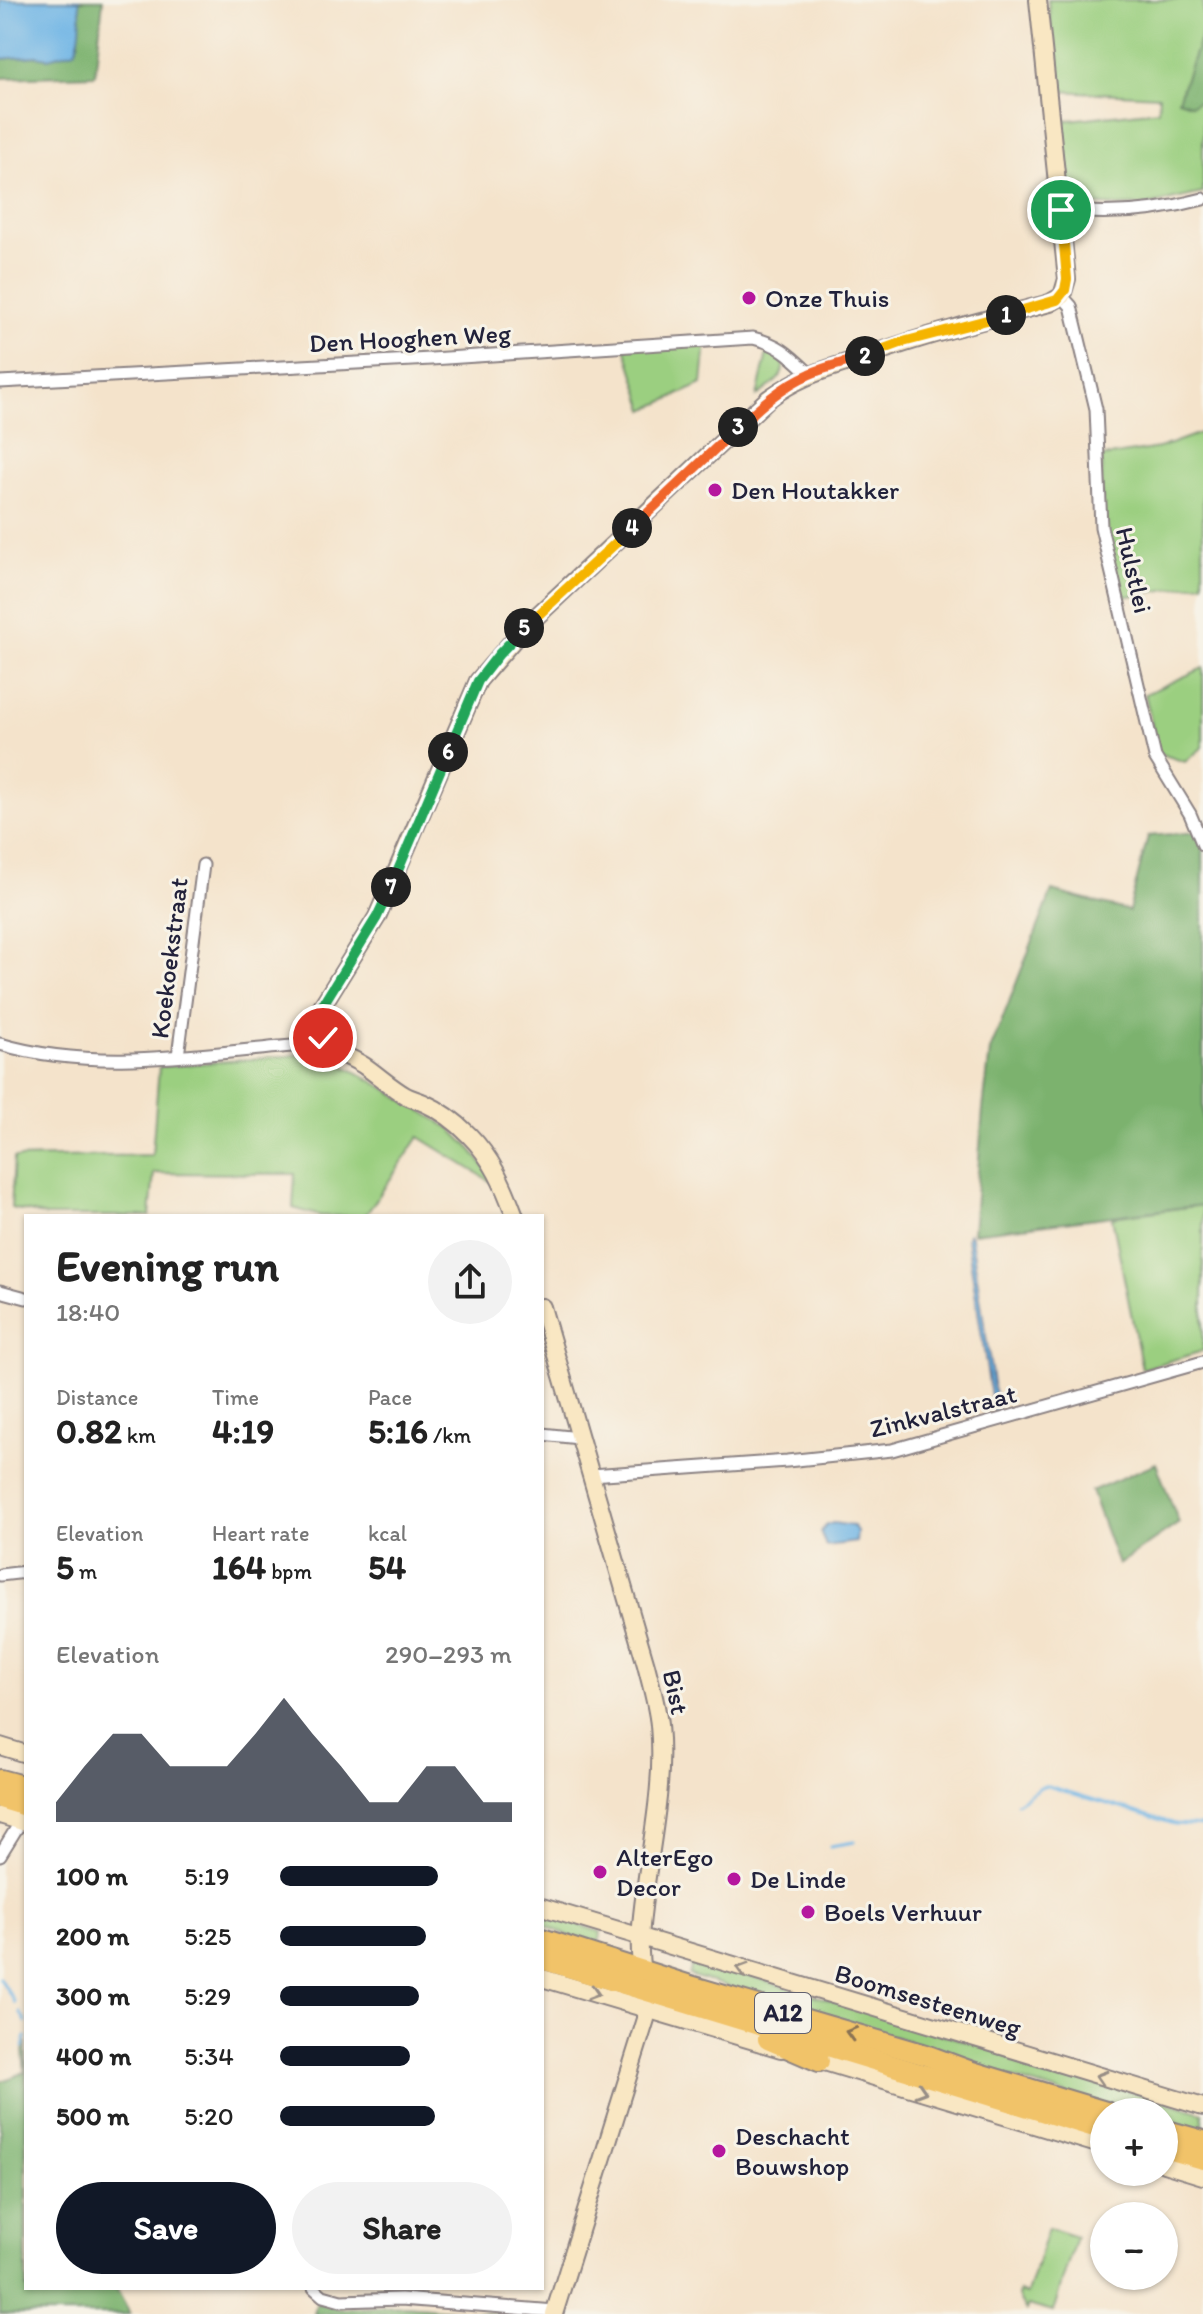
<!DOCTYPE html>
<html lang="en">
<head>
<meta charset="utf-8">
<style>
  body { margin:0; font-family:Itim,sans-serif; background:#f2f2f2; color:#222; height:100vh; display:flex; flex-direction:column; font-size:30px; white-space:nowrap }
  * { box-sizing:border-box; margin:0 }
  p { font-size:26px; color:#767676 }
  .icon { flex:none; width:44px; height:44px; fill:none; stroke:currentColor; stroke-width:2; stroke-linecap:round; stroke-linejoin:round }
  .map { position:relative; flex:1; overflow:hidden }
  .sheet { position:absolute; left:24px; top:1214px; width:520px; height:1076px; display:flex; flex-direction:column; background:#fff; border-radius:0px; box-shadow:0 2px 6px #0004 }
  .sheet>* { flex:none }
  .fabs { position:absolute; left:1090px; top:2098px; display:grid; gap:16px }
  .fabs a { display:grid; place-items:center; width:88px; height:88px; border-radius:50%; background:#fff; box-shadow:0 2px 6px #0004; font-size:40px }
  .pin { position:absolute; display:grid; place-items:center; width:68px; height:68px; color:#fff; margin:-34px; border:4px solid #fff; border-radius:50%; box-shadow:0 2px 8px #0007 }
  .km { position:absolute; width:40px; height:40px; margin:-20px; border-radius:50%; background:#222; color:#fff; font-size:22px; line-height:40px; text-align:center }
  .round { display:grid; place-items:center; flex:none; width:84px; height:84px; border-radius:42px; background:#f2f2f2 }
  .head { display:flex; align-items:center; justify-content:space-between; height:136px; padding:0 32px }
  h1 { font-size:44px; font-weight:700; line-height:60px }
  .figures { display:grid; grid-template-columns:repeat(3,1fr); gap:12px; height:136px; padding:8px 32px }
  .figures div { display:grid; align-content:center }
  .figures b { font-size:34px; font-weight:700 }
  .figures small { font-size:22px; font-weight:400 }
  .figures p { font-size:22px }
  .chart { height:224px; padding:16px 32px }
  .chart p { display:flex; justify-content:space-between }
  .chart svg { width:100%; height:144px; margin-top:8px; fill:#111827; opacity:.7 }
  .primary-button { display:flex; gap:16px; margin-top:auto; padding:16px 32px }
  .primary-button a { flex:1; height:92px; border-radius:48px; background:#111827; color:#fff; font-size:32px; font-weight:700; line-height:92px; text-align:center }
  .primary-button a+a { background:#f2f2f2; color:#222 }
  ul { padding:0 32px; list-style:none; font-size:26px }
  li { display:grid; grid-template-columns:128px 96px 1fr; align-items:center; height:60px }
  li i { height:20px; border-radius:10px; background:#111827 }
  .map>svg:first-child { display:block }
</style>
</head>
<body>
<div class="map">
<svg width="1203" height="2314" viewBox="0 0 1203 2314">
  <rect width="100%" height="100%" fill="#f7f3e8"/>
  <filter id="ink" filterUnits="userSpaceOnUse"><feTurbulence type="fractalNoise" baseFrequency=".0125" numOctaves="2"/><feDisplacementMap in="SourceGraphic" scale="16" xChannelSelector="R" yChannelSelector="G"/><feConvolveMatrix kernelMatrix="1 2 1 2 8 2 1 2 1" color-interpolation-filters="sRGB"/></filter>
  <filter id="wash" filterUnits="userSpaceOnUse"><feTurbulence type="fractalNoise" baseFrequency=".006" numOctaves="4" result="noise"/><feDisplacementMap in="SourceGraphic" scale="32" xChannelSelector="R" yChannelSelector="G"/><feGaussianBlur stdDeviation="1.8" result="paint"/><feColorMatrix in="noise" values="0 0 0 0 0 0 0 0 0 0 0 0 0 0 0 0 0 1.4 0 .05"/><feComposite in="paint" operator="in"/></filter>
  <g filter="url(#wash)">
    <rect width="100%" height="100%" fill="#f4e3cb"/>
    <!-- green -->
    <g fill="#9bcf80" stroke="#5e785e" stroke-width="2">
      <polygon points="1048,0 1203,0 1203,193 1148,205 1117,206 1073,203 1069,200 1061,121 1158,110 1159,96 1058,91"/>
      <polygon points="706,341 702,384 645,410 625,347"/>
      <path d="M769,345L782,355C788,379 773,383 757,396Z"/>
      <polygon points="1203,432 1203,583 1118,598 1101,527 1102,457 1159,448"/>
      <polygon points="1203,668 1203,747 1185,762 1158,753 1145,694"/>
      <polygon points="320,1053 373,1081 451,1129 472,1150 498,1186 419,1137 365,1216 321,1216 293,1208 295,1174 154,1173 150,1216 47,1216 11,1208 14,1158 152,1155 159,1067"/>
      <polygon points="1203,1205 1203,1351 1142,1369 1112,1217"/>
      <path d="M542,1914L601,1932L597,1947C577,1941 562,1931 542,1925Z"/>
      <polygon points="694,1959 1203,2113 1203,2135 1164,2123 1164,2112 1126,2112 974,2067 974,2061 956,2055 689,1975"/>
      <polygon points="1048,2228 1076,2237 1053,2312 1028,2305 1026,2311 1018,2296 1019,2292 1027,2294"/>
    </g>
    <!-- forest -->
    <g fill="#7cb26e" stroke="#4f6a54" stroke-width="2">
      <polygon points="79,0 103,0 95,75 0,78 0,59 36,56 48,58 62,53 79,42"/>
      <polygon points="1203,31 1203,99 1192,105 1178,100"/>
      <polygon points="1198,832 1203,845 1203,1205 973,1233 983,1109 990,1051 1052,891 1129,911 1148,836"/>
      <polygon points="1156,1463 1179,1523 1118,1565 1091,1491"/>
      <polygon points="26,2041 26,2288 116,2288 130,2314 0,2314 0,2082 25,2072 23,2051"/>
      <polygon points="317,2303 339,2309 406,2306 499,2314 314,2314"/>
    </g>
    <!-- water -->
    <g fill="#6fb5e5" stroke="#486c90" stroke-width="2">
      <path d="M0,0H79C81,17 82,35 75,51L48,58L36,56L0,59Z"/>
      <polygon points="969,1233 971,1237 997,1410 995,1412 993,1410 967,1238"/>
      <polygon points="833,1523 853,1526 857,1531 856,1542 826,1546 820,1532 827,1525"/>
    </g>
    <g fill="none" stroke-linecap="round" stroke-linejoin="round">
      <!-- stream -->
      <g stroke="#6fb5e5" stroke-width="3">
        <polyline points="1017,1803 1042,1786 1048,1786 1175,1824 1203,1826"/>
        <polyline points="830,1846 854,1842"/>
        <polyline points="0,1978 15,2003"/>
        <polyline points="20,2012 26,2022"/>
        <polyline points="23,2047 26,2037"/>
      </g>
    </g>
  </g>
  <g filter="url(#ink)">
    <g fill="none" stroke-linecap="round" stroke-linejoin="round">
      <!-- street casing -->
      <g stroke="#8b8283" stroke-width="15">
        <g id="street">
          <path d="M1061,210C1110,216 1155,212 1203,199"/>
          <polyline points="1062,296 1071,306 1096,409 1101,527 1155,757 1190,814 1203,845"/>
          <path d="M0,382L431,359L753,338C780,344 791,356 810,374"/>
          <path d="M0,1044C98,1073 203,1053 303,1045L323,1038"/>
          <polyline points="178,1056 203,865"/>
          <polyline points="0,1291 26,1298"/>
          <polyline points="542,1434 579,1438"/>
          <polyline points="591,1475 787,1461 892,1450 1203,1362"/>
          <polyline points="0,1575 26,1572"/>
          <polyline points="0,1855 21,1821"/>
          <polyline points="314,2288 323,2296 341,2301 401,2299 555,2311"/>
        </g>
      </g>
      <!-- secondary casing -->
      <g stroke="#8b8283" stroke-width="20">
        <g id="secondary">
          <path d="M515,1216C504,1186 492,1158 469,1135C457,1123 440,1110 424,1103C418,1100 412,1099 406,1096C392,1088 380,1077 366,1067C352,1057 330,1052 321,1035C315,1026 318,1015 322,1006L377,917L478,681L523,629L768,399C803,374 826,370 864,357C925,335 988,319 1050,303L1062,296L1067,279L1038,0"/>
          <path d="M542,1307L646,1665C651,1685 657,1705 659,1725C666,1796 644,1868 640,1939C638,1966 647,1992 646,2019L554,2314"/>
          <polyline points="0,1746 26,1754"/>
          <polyline points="0,1815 26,1823"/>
          <polyline points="542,1907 1203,2107"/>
          <polyline points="542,1978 781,2049"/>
          <polyline points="811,2058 1104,2146"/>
          <polyline points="1164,2164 1203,2176"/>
        </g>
      </g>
      <!-- highway casing -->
      <g stroke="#8b8283" stroke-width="24">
        <g id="highway">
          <polyline points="0,1780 26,1787"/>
          <polyline points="0,1798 26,1806"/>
          <polyline points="542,1939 687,1985 926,2055 969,2071 1106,2112"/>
          <polyline points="542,1959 1104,2130"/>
          <polyline points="768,2039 819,2061"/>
          <polyline points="1164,2130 1203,2141"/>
          <polyline points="1164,2148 1203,2159"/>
        </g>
      </g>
      <!-- street -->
      <use href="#street" stroke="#fff" stroke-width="11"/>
      <!-- secondary -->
      <use href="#secondary" stroke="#f9e7c3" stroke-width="16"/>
      <!-- highway -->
      <use href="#highway" stroke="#f1c369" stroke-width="20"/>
    </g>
    <!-- one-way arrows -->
    <defs><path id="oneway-chevron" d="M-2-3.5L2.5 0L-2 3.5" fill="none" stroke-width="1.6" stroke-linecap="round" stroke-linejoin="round" transform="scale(2)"/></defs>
    <g stroke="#988e86">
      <use href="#oneway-chevron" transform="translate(742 1969) rotate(-163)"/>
      <use href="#oneway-chevron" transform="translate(594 1993) rotate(17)"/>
      <use href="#oneway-chevron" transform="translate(1101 2077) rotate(-163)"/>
      <use href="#oneway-chevron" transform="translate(921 2091) rotate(17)"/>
    </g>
    <use stroke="#8a7252" href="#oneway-chevron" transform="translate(851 2033) rotate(-164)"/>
  </g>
  <g fill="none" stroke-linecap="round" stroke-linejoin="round" filter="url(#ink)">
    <!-- split-1 casing -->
    <g stroke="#fff" stroke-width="16">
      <polyline id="split-1" points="1006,315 1057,300 1065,290 1067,279 1061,210"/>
    </g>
    <!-- split-2 casing -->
    <g stroke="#fff" stroke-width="16">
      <polyline id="split-2" points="865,356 903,342 1006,315"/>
    </g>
    <!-- split-3 casing -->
    <g stroke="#fff" stroke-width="16">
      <path id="split-3" d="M738,427C760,406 782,386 810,374C827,366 847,363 865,356"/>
    </g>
    <!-- split-4 casing -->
    <g stroke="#fff" stroke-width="16">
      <polyline id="split-4" points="632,528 738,427"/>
    </g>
    <!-- split-5 casing -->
    <g stroke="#fff" stroke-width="16">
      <polyline id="split-5" points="524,628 632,528"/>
    </g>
    <!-- split-6 casing -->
    <g stroke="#fff" stroke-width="16">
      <polyline id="split-6" points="448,752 478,681 499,654 524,628"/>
    </g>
    <!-- split-7 casing -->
    <g stroke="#fff" stroke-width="16">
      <polyline id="split-7" points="391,887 448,752"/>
    </g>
    <!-- split-8 casing -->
    <g stroke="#fff" stroke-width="16">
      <path id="split-8" d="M323,1038C315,1028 318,1016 322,1006L377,917L391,887"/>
    </g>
    <!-- split-1 -->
    <use href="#split-1" stroke="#f5b400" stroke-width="10"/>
    <!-- split-2 -->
    <use href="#split-2" stroke="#f5b400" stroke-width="10"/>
    <!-- split-3 -->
    <use href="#split-3" stroke="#f0652b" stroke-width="10"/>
    <!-- split-4 -->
    <use href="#split-4" stroke="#f0652b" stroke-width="10"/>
    <!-- split-5 -->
    <use href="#split-5" stroke="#f5b400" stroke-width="10"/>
    <!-- split-6 -->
    <use href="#split-6" stroke="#22a559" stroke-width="10"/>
    <!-- split-7 -->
    <use href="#split-7" stroke="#22a559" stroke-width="10"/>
    <!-- split-8 -->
    <use href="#split-8" stroke="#22a559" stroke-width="10"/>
  </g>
  <!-- markers -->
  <g fill="#b5179e" stroke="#f7f3e8" stroke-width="3">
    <circle cx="749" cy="298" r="8"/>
    <circle cx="715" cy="490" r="8"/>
    <circle cx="600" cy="1872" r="8"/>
    <circle cx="734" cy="1879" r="8"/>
    <circle cx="808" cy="1912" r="8"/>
    <circle cx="719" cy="2151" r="8"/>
  </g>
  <g text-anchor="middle" stroke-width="6" stroke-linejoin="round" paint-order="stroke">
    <!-- shield labels -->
    <rect fill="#f7f3e8" stroke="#62616f" stroke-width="2" x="755" y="1993" width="56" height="40" rx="6"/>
    <g font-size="24" font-weight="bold" fill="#22223b">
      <text x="783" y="2021">A12</text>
    </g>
    <!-- poi labels -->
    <g font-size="26" fill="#22223b" stroke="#f7f3e8" text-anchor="start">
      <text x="765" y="307">Onze Thuis</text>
      <text x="731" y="499">Den Houtakker</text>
      <text x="616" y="1866">AlterEgo<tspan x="616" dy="30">Decor</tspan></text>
      <text x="750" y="1888">De Linde</text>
      <text x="824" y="1921">Boels Verhuur</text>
      <text x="735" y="2145">Deschacht<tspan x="735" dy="30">Bouwshop</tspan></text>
    </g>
    <!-- street labels -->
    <g font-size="26" fill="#22223b" stroke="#f7f3e8">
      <text transform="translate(410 338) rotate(-3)" y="9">Den Hooghen Weg</text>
      <text transform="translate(1134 570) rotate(77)" y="9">Hulstlei</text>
      <text transform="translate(169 958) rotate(-83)" y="9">Koekoekstraat</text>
      <text transform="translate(943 1411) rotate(-14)" y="9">Zinkvalstraat</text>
      <text transform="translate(676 1692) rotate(78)" y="9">Bist</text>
      <text transform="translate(928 2000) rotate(17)" y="9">Boomsesteenweg</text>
    </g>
  </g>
</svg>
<div class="fabs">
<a>+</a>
<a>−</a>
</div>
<div class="pin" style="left:1061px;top:210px;background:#1e9e55"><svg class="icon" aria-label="arrive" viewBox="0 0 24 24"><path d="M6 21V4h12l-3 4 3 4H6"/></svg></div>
<div class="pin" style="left:323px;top:1038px;background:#d93025"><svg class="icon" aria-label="check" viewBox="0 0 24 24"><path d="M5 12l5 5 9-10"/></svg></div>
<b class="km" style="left:1006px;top:315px">1</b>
<b class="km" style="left:865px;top:356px">2</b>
<b class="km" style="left:738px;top:427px">3</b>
<b class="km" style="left:632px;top:528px">4</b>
<b class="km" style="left:524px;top:628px">5</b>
<b class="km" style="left:448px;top:752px">6</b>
<b class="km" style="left:391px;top:887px">7</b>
<section class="sheet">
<div class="head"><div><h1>Evening run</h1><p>18:40</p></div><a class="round"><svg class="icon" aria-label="share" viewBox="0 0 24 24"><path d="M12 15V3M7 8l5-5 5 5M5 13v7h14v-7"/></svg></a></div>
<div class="figures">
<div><p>Distance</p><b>0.82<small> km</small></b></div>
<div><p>Time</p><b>4:19</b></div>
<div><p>Pace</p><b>5:16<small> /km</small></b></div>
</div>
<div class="figures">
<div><p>Elevation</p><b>5<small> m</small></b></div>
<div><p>Heart rate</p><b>164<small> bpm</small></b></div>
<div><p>kcal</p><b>54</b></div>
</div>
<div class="chart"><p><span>Elevation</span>290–293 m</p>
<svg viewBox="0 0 160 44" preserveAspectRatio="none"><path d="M0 44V38L10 27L20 17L30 17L40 27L50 27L60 27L70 17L80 6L90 17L100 27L110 38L120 38L130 27L140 27L150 38L160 38V44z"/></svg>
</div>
<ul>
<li><b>100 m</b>5:19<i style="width:68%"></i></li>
<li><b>200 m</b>5:25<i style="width:63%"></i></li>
<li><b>300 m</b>5:29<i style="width:60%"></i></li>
<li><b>400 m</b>5:34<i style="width:56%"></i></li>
<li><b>500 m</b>5:20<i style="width:67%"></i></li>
</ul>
<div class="primary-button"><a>Save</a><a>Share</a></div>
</section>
</div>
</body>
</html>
